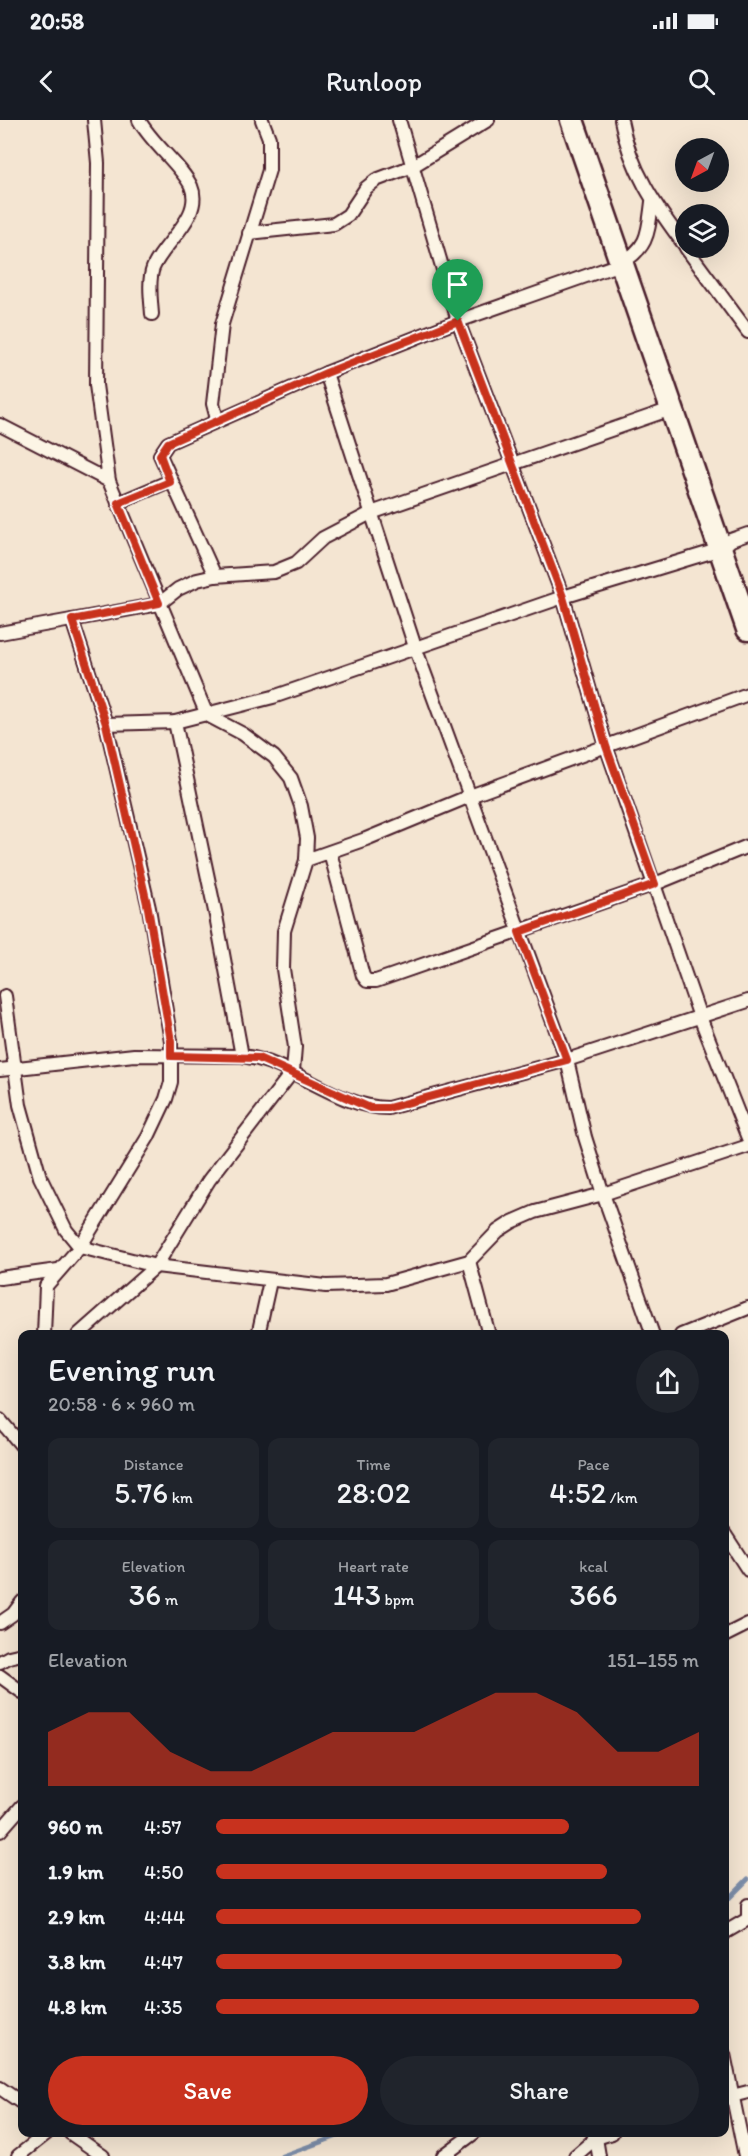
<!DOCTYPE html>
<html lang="en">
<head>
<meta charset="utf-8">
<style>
  body { margin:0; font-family:Itim,sans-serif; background:#20242c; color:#f1f3f6; height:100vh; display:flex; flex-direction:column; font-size:22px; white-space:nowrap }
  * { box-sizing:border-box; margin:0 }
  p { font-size:20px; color:#9ea1a6 }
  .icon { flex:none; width:33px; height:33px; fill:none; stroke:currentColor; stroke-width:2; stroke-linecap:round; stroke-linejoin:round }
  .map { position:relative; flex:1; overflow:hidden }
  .details { position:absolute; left:18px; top:1210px; width:711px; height:807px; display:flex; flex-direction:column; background:#171b24; border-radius:12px; box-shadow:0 6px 24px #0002 }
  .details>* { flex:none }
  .needle { width:39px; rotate:221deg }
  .fabs { position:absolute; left:675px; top:18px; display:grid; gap:12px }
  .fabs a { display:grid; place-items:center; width:54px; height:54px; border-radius:50%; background:#171b24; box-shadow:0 6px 24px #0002; font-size:30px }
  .pin { position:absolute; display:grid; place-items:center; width:51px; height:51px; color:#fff; margin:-62px -26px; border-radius:50% 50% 50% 0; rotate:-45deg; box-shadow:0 0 6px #0007 }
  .pin .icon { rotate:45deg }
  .round { display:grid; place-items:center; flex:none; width:63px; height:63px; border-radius:32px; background:#20242c }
  .summary { display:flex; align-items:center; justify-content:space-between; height:102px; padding:0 30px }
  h1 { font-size:33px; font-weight:600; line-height:45px }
  .metrics { display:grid; grid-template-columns:repeat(3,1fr); gap:9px; height:102px; padding:6px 30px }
  .metrics div { display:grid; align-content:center; border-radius:12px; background:#20242c; text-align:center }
  .metrics b { font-size:30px; font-weight:600 }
  .metrics small { font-size:16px; font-weight:400 }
  .metrics p { font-size:16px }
  .chart { height:168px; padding:12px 30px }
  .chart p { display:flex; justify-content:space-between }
  .chart svg { width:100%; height:108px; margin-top:6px; fill:#c8321e; opacity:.7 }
  .primary-button { display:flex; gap:12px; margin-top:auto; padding:12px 30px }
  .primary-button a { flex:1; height:69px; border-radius:36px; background:#c8321e; color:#fff; font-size:24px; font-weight:600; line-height:69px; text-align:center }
  .primary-button a+a { background:#20242c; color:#f1f3f6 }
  ul { padding:0 30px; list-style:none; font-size:20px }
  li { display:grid; grid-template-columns:96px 72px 1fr; align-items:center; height:45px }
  li i { height:15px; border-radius:8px; background:#c8321e }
  .status { display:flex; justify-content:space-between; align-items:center; height:42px; padding:0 30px; background:#171b24; direction:ltr }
  .status svg { height:16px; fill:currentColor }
  header { display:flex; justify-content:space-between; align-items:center; height:78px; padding:0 30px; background:#171b24; font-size:27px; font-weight:600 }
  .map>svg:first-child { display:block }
</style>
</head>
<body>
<div class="status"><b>20:58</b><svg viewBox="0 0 49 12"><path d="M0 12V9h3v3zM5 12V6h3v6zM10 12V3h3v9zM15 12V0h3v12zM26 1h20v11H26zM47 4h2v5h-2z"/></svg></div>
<header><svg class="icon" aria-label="back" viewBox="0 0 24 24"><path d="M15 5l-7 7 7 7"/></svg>Runloop<svg class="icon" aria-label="search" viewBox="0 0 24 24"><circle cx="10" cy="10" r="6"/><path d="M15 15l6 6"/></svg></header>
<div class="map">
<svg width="748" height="2036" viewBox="0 0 748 2036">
  <rect width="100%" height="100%" fill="#f4e5d2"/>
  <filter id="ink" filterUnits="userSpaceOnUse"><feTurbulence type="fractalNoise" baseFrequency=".0167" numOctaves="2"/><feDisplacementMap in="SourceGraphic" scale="12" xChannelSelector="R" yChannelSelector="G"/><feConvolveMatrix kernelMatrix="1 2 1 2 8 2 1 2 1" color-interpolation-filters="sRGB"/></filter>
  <g filter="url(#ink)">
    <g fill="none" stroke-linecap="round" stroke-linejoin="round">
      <!-- stream -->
      <g stroke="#7b8da8" stroke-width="5">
        <polyline points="724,1783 748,1759"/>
        <polyline points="282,2036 346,2013"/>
      </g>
      <!-- street casing -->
      <g stroke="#4a1f2b" stroke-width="16">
        <g id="street">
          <path d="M139,0C151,23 181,45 191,66C204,96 163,123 153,148C148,161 151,180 152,194"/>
          <polyline points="399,0 458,201 563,477 606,626 700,897 748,1018"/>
          <path d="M621,0C630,50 656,87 686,127"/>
          <polyline points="249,113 334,104 348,95 366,68 376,60 413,46 488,0"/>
          <polyline points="686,128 748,212"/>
          <polyline points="326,253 415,527 567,940 585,1017 603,1074 653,1215"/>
          <polyline points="217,299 213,284 222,204 269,50 269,18 262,0"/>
          <polyline points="0,305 109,361"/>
          <polyline points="118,383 170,361"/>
          <path d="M215,456L160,335L168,323L326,253L458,201L620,144C649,127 648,113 652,82"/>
          <polyline points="0,513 159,484 178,469 197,460 215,456 274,452 296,443 323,418 371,393 674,288"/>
          <polyline points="175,602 216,796 242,936"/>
          <polyline points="106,604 175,602 273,577 563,477 721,429 731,420 748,414"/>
          <polyline points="330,732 363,856 367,861 376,861 655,764 748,726"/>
          <polyline points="306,740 366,719 470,676 748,574"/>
          <polyline points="5,876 20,985 40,1057 66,1110 80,1127 156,1146 326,1166 386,1164 469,1141 498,1111 512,1102 535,1092 603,1074 748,1026"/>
          <path d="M0,950L134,935L242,936C293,942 337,988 388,988L567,940L748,881"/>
          <polyline points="469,1141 489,1215"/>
          <polyline points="0,1158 58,1150"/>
          <polyline points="44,1215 46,1166 80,1127 148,1017 166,979 171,962 171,921 149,788 106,604 72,500"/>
          <polyline points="78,1215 156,1146 209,1060 293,951 295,927 283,849 284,811 306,740 307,718 301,686 291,658 274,637 243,614 207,595 109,361 96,265 98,43 94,0"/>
          <polyline points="258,1215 270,1161"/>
          <polyline points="681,1215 748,1188"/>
          <polyline points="0,1300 22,1326"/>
          <polyline points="724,1413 748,1450"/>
          <polyline points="0,1503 13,1494 22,1482"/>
          <polyline points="724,1516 748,1504"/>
          <polyline points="0,1542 9,1537 22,1534"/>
          <polyline points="0,1556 22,1572"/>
          <polyline points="0,1711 22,1686"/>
          <polyline points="724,1813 748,1799 748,1785"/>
          <polyline points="724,1934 745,2036"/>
          <polyline points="0,1968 22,1983"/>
          <polyline points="724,1978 748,1972"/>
          <polyline points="70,2013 103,2036"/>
          <polyline points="593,2013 596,2018 612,2013"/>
          <polyline points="596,2018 599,2036"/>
          <polyline points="18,2036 47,2013"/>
          <polyline points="443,2036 474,2013"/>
          <polyline points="575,2036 596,2018"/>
        </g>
      </g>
      <!-- highway casing -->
      <g stroke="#4a1f2b" stroke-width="27">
        <polyline id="highway" points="572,0 748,509"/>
      </g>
      <!-- street -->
      <use href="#street" stroke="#fcf5e5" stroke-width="12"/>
      <!-- highway -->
      <use href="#highway" stroke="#fcf5e5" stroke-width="22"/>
    </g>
  </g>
  <g fill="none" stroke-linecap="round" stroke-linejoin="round" filter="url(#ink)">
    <!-- route casing -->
    <g stroke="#fff" stroke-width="12">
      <polygon id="route" points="458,201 563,477 606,626 655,764 519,812 567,940 388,988 370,988 258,938 171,936 171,921 148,788 106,604 72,500 159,483 118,383 170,362 160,335 168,323 326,253"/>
    </g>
    <!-- route -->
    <use href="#route" stroke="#c8321e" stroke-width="8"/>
  </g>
</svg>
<div class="fabs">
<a><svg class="needle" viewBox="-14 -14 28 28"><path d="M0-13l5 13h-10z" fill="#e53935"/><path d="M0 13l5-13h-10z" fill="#9ea1a6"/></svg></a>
<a><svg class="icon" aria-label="layers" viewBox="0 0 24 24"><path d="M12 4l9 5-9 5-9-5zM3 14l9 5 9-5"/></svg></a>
</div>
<div class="pin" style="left:458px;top:201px;background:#1e9e55"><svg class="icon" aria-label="arrive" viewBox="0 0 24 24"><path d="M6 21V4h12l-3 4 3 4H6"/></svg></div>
<section class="details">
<div class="summary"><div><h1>Evening run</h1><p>20:58 · 6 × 960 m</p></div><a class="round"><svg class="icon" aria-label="share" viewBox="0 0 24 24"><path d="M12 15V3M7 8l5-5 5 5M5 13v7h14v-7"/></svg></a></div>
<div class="metrics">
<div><p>Distance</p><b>5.76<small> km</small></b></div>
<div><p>Time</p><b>28:02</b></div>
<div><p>Pace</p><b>4:52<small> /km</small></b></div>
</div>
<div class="metrics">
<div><p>Elevation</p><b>36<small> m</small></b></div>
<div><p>Heart rate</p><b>143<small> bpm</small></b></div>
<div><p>kcal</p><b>366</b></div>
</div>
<div class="chart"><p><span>Elevation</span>151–155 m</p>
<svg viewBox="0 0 160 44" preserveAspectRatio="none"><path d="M0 44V22L10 14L20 14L30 30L40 38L50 38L60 30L70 22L80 22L90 22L100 14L110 6L120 6L130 14L140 30L150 30L160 22V44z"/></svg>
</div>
<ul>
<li><b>960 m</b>4:57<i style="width:73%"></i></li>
<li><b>1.9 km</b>4:50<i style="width:81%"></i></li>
<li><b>2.9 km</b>4:44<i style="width:88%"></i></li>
<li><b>3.8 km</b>4:47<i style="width:84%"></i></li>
<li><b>4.8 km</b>4:35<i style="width:100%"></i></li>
</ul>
<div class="primary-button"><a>Save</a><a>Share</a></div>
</section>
</div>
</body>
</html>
